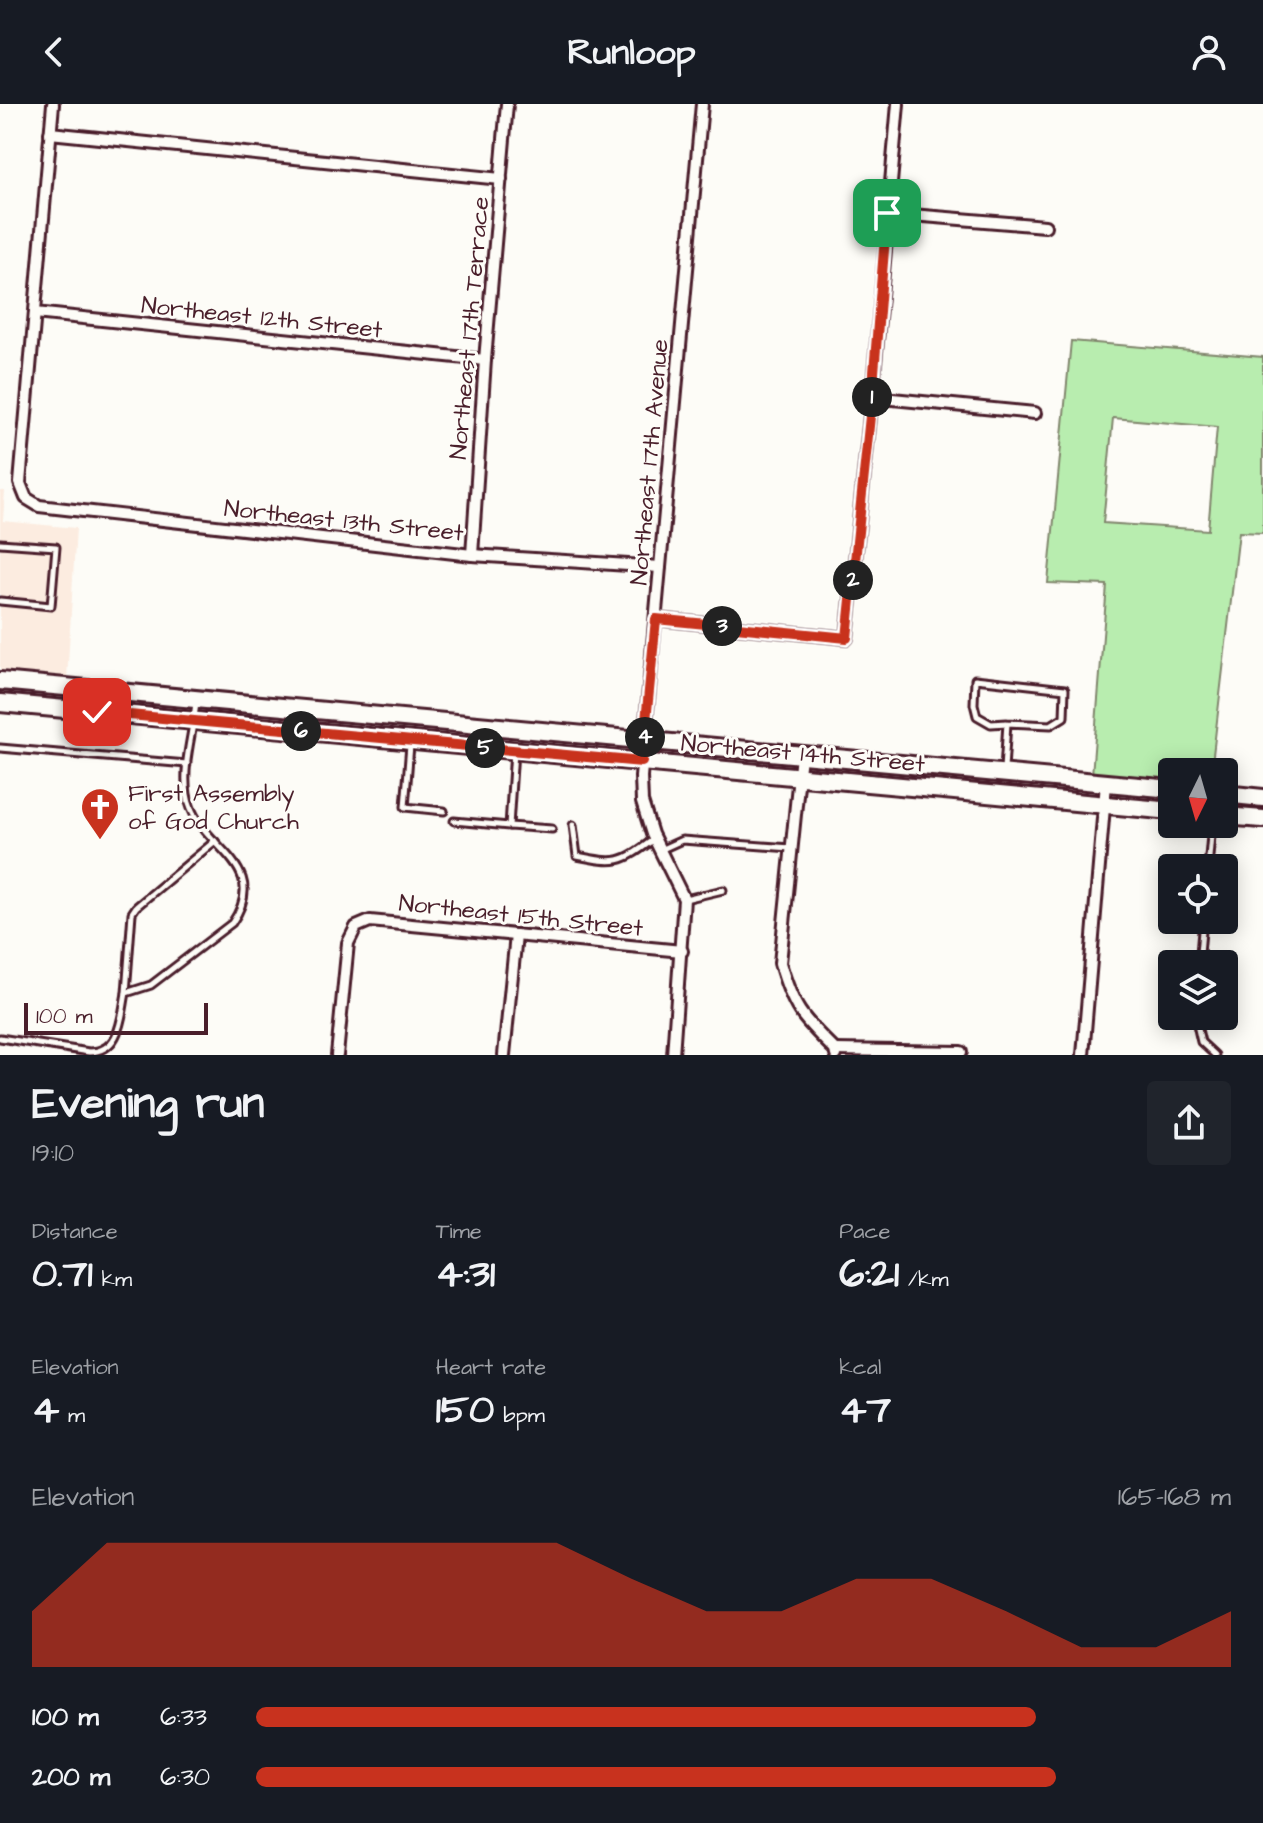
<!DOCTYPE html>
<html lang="en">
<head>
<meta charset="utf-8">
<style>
  body { margin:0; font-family:"Architects Daughter",sans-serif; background:#20242c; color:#f1f3f6; height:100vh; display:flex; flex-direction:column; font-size:30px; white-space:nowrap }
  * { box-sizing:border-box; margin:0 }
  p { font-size:26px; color:#9ea1a6 }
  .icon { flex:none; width:44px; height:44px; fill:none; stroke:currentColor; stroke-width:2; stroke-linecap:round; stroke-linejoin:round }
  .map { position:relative; height:951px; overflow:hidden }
  .panel { display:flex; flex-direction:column; background:#171b24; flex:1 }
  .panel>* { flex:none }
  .needle { width:52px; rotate:185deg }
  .buttons { position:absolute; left:1158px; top:654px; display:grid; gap:16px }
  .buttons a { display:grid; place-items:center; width:80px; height:80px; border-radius:8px; background:#171b24; box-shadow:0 4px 20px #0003; font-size:40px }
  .scale { position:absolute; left:24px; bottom:20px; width:184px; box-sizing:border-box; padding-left:8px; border:4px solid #4a1f2b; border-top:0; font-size:22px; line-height:28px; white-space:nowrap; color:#4a1f2b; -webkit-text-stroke:6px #fdfcf7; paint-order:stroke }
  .pin { position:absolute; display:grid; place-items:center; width:68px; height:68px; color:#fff; margin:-34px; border-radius:16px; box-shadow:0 4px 12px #0006 }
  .km { position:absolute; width:40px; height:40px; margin:-20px; border-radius:50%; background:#222; color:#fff; font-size:22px; line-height:40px; text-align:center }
  .round { display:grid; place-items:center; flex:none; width:84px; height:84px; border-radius:8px; background:#20242c }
  .overview { display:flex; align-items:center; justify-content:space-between; height:136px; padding:0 32px }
  h1 { font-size:44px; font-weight:800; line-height:60px }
  .metrics { display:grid; grid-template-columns:repeat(3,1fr); gap:12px; height:136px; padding:8px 32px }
  .metrics div { display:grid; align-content:center }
  .metrics b { font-size:40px; font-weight:800 }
  .metrics small { font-size:22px; font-weight:400 }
  .metrics p { font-size:22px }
  .chart { height:224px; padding:16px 32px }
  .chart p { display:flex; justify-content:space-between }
  .chart svg { width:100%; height:144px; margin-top:8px; fill:#c8321e; opacity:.7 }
  ul { padding:0 32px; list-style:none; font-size:26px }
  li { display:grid; grid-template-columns:128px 96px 1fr; align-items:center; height:60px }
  li i { height:20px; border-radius:10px; background:#c8321e }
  header { display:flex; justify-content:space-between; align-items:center; height:104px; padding:0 32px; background:#171b24; font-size:36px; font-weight:800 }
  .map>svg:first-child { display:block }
</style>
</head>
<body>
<header><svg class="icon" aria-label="back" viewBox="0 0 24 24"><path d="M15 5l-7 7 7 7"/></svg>Runloop<svg class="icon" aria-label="person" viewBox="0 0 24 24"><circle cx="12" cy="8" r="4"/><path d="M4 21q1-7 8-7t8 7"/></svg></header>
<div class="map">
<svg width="1263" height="951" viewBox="0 0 1263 951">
  <rect width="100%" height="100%" fill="#fdfcf7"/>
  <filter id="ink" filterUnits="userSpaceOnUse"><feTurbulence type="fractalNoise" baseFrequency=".0125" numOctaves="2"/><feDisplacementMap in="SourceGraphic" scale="16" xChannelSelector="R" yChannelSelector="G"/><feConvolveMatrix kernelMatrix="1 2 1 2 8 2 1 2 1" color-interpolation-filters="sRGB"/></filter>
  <g filter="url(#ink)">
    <!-- built -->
    <polygon fill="#fcece0" points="0,387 5,387 3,417 76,424 67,576 0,570"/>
    <!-- green -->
    <path fill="#b8edaf" stroke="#81866d" stroke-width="2" fill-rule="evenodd" d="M1071,237L1263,253V429L1239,428L1211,668H1172V678L1092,671L1107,481L1048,479ZM1113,314L1217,323L1208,426L1103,419Z"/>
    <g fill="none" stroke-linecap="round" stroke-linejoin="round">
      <!-- lane casing -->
      <g stroke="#4a1f2b" stroke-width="11">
        <g id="lane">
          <polyline points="0,439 56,443 51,502 0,497"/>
          <polyline points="410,641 405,703 444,707"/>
          <polyline points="0,644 187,660"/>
          <polyline points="514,647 509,722 552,725"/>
          <polyline points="1004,665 1007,619 991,620 977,612 974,600 975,575 1065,585 1064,613 1051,621 1007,619"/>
          <polyline points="454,717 509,722"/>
          <path d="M573,721L577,752C617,760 621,760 654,735"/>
          <polyline points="660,746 682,736 791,744"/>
          <polyline points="1208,764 1212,720"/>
          <polyline points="685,795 723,786"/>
          <polyline points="1199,860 1203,816"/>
          <polyline points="126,889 132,809 136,803 215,737"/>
          <polyline points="1195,912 1201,938 1215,951"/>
          <path d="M0,934L89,948C121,948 121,913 126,889L151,881L232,819C274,758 195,744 187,690C182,660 194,627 196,597"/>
        </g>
      </g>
      <!-- street casing -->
      <g stroke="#4a1f2b" stroke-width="16">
        <g id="street">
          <polyline points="53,0 20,379 26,394 39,402 472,451 660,463"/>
          <polyline points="50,29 501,75"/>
          <polyline points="887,109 1045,122"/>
          <polyline points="35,209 485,256"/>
          <polyline points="872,293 1035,309"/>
          <polyline points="472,451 485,256 507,0"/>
          <polyline points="656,515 847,534 872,293 898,0"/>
          <path d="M801,651L780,859C793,904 801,913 835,946L836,951"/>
          <polyline points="835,946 961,948"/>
          <polyline points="337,951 348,839 356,823 370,817 682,847"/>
          <polyline points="504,951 516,831"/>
          <polyline points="673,951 684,795 652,730 642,698 641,673 702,0"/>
          <polyline points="1083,951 1106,679"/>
        </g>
      </g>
      <!-- primary casing -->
      <g stroke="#4a1f2b" stroke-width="22">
        <g id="primary">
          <polyline points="0,577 1172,685"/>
          <polyline points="0,599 1172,707"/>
          <polyline points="1224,690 1263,694"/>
          <polyline points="1224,712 1263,715"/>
        </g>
      </g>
      <!-- lane -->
      <use href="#lane" stroke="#fdfcf7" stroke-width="5"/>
      <!-- street -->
      <use href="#street" stroke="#fdfcf7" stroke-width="10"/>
      <!-- primary -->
      <use href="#primary" stroke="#fdfcf7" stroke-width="16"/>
    </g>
  </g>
  <g fill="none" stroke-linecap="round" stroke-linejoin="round" filter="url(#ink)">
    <!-- route casing -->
    <g stroke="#fff" stroke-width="16">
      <polyline id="route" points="97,608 642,658 656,515 847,534 872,293 887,109"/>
    </g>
    <!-- route -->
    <use href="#route" stroke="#c8321e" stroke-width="10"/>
  </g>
  <!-- icons -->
  <defs>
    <g id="church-pin" transform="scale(2)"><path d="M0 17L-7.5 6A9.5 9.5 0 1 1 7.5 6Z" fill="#c8321e" stroke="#fdfcf7"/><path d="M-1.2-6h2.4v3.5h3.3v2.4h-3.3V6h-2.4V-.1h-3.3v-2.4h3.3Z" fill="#fff"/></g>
  </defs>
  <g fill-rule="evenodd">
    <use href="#church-pin" x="100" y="703"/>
  </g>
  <g text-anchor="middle" stroke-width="6" stroke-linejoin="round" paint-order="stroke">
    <!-- street labels -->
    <g font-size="24" fill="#4a1f2b" stroke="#fdfcf7">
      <text transform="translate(262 213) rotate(6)" y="8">Northeast 12th Street</text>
      <text transform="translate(469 224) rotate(-85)" y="8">Northeast 17th Terrace</text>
      <text transform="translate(649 358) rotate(-85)" y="8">Northeast 17th Avenue</text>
      <text transform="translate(344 416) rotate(6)" y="8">Northeast 13th Street</text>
      <text transform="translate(803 649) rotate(5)" y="8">Northeast 14th Street</text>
      <text transform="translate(521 811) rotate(6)" y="8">Northeast 15th Street</text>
    </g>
    <!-- poi labels -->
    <g font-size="24" fill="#4a1f2b" stroke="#fdfcf7" text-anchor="start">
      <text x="128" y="697">First Assembly<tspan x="128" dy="28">of God Church</tspan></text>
    </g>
  </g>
</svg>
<div class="buttons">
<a><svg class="needle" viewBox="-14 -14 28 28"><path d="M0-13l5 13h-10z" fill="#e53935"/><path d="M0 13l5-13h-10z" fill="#9ea1a6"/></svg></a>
<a><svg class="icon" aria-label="locate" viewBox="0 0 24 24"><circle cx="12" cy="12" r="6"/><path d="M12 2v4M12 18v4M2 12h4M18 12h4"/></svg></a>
<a><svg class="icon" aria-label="layers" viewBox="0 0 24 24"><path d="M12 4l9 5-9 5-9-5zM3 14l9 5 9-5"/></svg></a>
</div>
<div class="scale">100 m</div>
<div class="pin" style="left:887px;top:109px;background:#1e9e55"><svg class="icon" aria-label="arrive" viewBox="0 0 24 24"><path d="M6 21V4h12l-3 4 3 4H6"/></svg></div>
<div class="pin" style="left:97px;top:608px;background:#d93025"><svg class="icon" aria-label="check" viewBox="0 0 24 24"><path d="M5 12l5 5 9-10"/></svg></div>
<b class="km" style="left:872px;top:293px">1</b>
<b class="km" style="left:853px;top:476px">2</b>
<b class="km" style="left:722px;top:522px">3</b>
<b class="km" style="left:645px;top:633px">4</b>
<b class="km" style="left:485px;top:644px">5</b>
<b class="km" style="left:301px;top:627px">6</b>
</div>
<section class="panel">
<div class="overview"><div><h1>Evening run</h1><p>19:10</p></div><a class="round"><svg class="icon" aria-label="share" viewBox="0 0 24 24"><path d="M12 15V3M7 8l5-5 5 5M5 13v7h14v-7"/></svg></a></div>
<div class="metrics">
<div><p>Distance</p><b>0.71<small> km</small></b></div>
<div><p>Time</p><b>4:31</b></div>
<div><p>Pace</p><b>6:21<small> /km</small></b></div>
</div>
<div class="metrics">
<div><p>Elevation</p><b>4<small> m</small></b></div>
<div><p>Heart rate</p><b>150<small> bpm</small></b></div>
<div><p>kcal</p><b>47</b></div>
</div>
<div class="chart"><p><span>Elevation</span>165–168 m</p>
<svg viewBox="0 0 160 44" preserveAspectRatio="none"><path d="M0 44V27L10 6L20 6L30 6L40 6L50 6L60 6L70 6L80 17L90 27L100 27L110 17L120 17L130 27L140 38L150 38L160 27V44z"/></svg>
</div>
<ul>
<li><b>100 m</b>6:33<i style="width:80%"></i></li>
<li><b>200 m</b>6:30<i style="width:82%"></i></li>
</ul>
</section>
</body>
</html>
